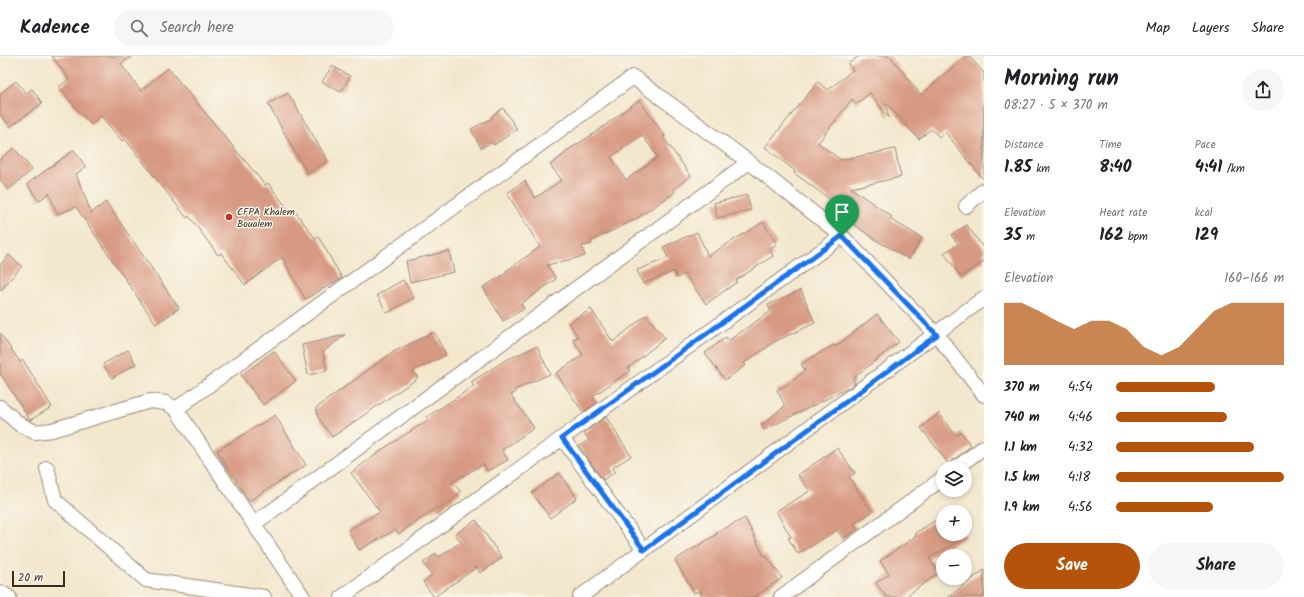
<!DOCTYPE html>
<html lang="en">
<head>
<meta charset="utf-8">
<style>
  body { margin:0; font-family:Kalam,sans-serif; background:#f6f6f6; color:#202124; height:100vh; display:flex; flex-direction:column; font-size:15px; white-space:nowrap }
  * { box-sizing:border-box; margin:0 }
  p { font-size:13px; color:#757577 }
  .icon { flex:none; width:22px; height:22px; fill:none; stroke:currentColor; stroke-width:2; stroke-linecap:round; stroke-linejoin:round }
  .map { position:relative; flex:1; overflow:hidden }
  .details { display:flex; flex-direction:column; background:#fff; width:320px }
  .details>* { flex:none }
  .buttons { position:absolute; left:936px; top:405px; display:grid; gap:8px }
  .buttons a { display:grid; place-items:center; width:36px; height:36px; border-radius:50%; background:#fff; box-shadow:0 2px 6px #0003; font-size:20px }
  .scale { position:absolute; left:12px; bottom:10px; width:53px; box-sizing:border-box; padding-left:4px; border:2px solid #3b2a1e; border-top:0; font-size:11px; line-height:14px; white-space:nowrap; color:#3b2a1e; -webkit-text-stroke:3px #fbf7ec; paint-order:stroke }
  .pin { position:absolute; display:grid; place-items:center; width:34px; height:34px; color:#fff; margin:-41px -17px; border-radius:50% 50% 50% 0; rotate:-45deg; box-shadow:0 0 4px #0007 }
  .pin .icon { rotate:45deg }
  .round { display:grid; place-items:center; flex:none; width:42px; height:42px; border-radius:21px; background:#f6f6f6 }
  .headline { display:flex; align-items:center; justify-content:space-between; height:68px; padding:0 20px }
  h1 { font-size:22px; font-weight:600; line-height:30px }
  .figures { display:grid; grid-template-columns:repeat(3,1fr); gap:6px; height:68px; padding:4px 20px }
  .figures div { display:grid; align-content:center }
  .figures b { font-size:17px; font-weight:600 }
  .figures small { font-size:11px; font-weight:400 }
  .figures p { font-size:11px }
  .chart { height:112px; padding:8px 20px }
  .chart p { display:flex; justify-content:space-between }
  .chart svg { width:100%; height:72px; margin-top:4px; fill:#b45309; opacity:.7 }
  .primary-button { display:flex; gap:8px; margin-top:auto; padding:8px 20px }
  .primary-button a { flex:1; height:46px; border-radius:24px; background:#b45309; color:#fff; font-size:16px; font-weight:600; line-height:46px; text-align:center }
  .primary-button a+a { background:#f6f6f6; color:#202124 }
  ul { padding:0 20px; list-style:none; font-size:13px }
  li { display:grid; grid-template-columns:64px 48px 1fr; align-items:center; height:30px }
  li i { height:10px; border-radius:5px; background:#b45309 }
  header { display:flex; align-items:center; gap:24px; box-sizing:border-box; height:56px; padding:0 20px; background:#fff; border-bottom:1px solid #e0e0e0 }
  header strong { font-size:19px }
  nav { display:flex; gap:22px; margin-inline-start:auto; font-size:14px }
  .search { width:280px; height:36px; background:#f6f6f6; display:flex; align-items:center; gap:10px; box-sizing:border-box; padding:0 14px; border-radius:22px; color:#757577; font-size:15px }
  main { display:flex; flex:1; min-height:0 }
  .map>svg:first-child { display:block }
</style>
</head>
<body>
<header>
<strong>Kadence</strong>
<div class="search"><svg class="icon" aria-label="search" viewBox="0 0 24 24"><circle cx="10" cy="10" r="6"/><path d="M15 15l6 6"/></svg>Search here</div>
<nav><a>Map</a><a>Layers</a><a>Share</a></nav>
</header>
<main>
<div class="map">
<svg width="984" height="541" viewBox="0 0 984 541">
  <rect width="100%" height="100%" fill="#fbf7ec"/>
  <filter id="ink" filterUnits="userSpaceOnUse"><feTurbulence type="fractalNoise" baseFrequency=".025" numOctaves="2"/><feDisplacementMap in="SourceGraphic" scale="8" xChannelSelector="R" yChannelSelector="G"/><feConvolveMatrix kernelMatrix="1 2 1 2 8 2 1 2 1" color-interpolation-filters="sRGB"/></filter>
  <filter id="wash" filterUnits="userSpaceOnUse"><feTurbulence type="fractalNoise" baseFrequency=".012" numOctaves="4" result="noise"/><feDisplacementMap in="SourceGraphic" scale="16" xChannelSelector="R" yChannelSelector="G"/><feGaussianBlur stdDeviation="0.9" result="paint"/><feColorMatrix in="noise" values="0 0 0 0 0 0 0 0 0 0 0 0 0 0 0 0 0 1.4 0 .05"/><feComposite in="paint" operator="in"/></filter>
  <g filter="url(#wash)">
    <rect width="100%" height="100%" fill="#f3e7cd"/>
    <g id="blocks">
      <!-- building -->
      <g fill="#d89982" fill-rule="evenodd">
        <polygon points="52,0 132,0 121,8 141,35 168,12 265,129 268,127 290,156 294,154 315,182 318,180 342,222 305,243 282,201 245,229 221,197 218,199 189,160 187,162 125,83 122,85 101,60 91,69 77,53 59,31 69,23"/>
        <polygon points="859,0 890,0 921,39 966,0 969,0 984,17 984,124 945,76 939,81 931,73 919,83 885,46 889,62 870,37 856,48 852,43 818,87 841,104 895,93 901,121 851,132 892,161 890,163 922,182 909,203 876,184 839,158 843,153 794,117 795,115 765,91 818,26 828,34 853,14 848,8"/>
        <polygon points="332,10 350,20 341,36 322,26"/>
        <polygon points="16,25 26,37 32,33 42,47 10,71 0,58 0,38"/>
        <polygon points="288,37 328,105 307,117 268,48"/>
        <path d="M639,44L665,80L663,81L691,120L673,133L675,136L636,163L591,185L592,188L582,190L585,200L547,209L556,223L521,248L524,253L503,265L483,231L507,217L506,215L540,191L507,137L525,125L535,142L562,124L550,109L566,97L565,96L595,77ZM642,79L658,101L626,124L611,101Z"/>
        <polygon points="503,52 517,73 494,89 492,86 481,92 471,73 493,62 492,60"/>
        <polygon points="14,92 32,114 8,134 0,124 0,103"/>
        <polygon points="74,94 86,111 76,118 91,157 106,146 179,252 156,268 76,151 57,158 49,137 39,145 27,128"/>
        <polygon points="747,139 751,154 717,162 714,147"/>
        <polygon points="763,166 777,188 769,193 773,200 736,224 737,226 706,248 685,218 677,222 674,215 643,228 637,214 668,202 663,191 697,176 708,200"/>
        <polygon points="967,169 984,193 984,205 961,221 944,197 958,188 951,179"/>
        <polygon points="449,195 454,216 410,226 406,205"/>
        <polygon points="9,199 22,210 0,235 0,209"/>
        <polygon points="403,224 414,242 387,257 377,239"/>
        <polygon points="801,234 815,267 774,286 744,307 746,309 725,324 705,297 726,281 728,285 771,255 768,249"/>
        <polygon points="591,253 613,286 646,259 665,282 628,312 630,315 593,340 597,347 583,356 556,317 583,299 573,283 578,281 569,267"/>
        <polygon points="877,258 899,286 853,322 855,327 850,331 764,374 761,369 785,350 777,334 787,329 805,315 801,308 834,289 835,291"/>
        <polygon points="434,276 446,299 413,315 418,322 332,381 318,361 316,352 393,296"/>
        <polygon points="0,277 20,306 23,304 52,351 30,364 0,317"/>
        <polygon points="345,279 323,296 327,315 308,319 302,289"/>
        <polygon points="537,290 550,318 514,334 516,336 511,339 534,372 502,394 508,404 487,415 484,408 452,426 461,436 439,454 437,451 399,478 395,474 359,494 348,474 380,456 351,417 383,393 428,364 427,361 474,330 471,326 504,305"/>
        <polygon points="128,294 136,308 112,322 103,308"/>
        <polygon points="274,295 296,325 263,349 241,319"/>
        <polygon points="939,357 956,380 961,376 971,390 949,408 921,372"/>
        <polygon points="275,359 306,409 249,445 217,395"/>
        <polygon points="606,361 631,400 612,412 615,416 603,424 579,390 589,384 584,377"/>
        <polygon points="837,392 855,417 849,421 872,456 853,468 857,473 843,483 837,474 798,498 788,482 791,481 776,455 810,435 798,419"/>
        <polygon points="559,417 577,442 550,462 532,437"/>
        <polygon points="943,460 943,478 964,478 965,481 929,502 939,516 922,529 905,541 886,541 876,527 889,518 880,505 916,480 915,477"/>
        <polygon points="745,462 764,500 766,499 782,522 754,541 703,541 699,534 694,537 675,504 717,478 716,477"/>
        <polygon points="476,464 502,502 480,517 477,511 434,541 423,526 432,519 423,507 436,498 439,501 461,486 455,478"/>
        <polygon points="984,514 984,541 948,541"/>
      </g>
    </g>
  </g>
  <g filter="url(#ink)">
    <use href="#blocks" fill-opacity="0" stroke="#978876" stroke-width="1"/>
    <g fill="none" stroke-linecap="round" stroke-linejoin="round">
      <!-- street casing -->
      <g stroke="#978876" stroke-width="16">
        <g id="street">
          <polyline points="966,150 984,134"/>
          <polyline points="0,351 19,368 35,376 52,374 150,345 166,347 176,353 303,541"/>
          <polyline points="176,353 633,21 749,106 842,180 937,279 984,339"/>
          <polyline points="562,382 644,494"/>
          <polyline points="47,412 55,444 146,524 264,541"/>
          <polyline points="956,412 984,391"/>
          <polyline points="254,468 749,106"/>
          <polyline points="0,536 9,541"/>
          <polyline points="342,541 842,180"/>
          <polyline points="580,541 984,242"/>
          <polyline points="781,541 943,422"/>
        </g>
      </g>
      <!-- street -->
      <use href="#street" stroke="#fff" stroke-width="14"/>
    </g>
  </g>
  <g fill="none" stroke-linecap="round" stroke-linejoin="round" filter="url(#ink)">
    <!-- route casing -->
    <g stroke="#fff" stroke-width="8">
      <polygon id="route" points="842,180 937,279 644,494 562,382"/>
    </g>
    <!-- route -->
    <use href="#route" stroke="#1a73e8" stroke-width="5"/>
  </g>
  <!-- markers -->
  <circle fill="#c8321e" stroke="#fbf7ec" stroke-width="1.5" cx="229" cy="161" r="4"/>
  <g text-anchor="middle" stroke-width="3" stroke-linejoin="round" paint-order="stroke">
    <!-- poi labels -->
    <g font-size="10" fill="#3b2a1e" stroke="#fbf7ec" text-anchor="start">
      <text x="237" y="159">CFPA Khalem<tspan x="237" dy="12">Boualem</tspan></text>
    </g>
  </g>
</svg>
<div class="buttons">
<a><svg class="icon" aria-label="layers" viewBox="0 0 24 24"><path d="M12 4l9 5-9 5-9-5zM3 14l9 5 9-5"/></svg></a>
<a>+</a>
<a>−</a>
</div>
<div class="scale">20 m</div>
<div class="pin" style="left:842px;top:180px;background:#1e9e55"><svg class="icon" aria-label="arrive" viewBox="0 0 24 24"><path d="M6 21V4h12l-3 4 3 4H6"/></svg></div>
</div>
<section class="details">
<div class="headline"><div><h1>Morning run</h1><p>08:27 · 5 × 370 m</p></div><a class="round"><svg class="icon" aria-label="share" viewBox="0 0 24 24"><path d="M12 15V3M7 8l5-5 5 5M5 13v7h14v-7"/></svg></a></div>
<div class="figures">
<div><p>Distance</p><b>1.85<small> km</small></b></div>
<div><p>Time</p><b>8:40</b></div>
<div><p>Pace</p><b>4:41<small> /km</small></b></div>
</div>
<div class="figures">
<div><p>Elevation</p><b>35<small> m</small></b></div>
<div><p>Heart rate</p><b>162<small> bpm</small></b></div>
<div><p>kcal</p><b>129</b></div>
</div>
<div class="chart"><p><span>Elevation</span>160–166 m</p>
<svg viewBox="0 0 160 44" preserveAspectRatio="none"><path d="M0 44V6L10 6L20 11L30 17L40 22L50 17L60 17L70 22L80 33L90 38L100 33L110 22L120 11L130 6L140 6L150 6L160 6V44z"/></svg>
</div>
<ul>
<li><b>370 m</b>4:54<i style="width:59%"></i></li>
<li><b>740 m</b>4:46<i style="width:66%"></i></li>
<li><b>1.1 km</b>4:32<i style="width:82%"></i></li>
<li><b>1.5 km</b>4:18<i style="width:100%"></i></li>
<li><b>1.9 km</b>4:56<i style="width:58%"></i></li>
</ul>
<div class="primary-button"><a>Save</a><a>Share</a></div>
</section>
</main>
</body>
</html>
